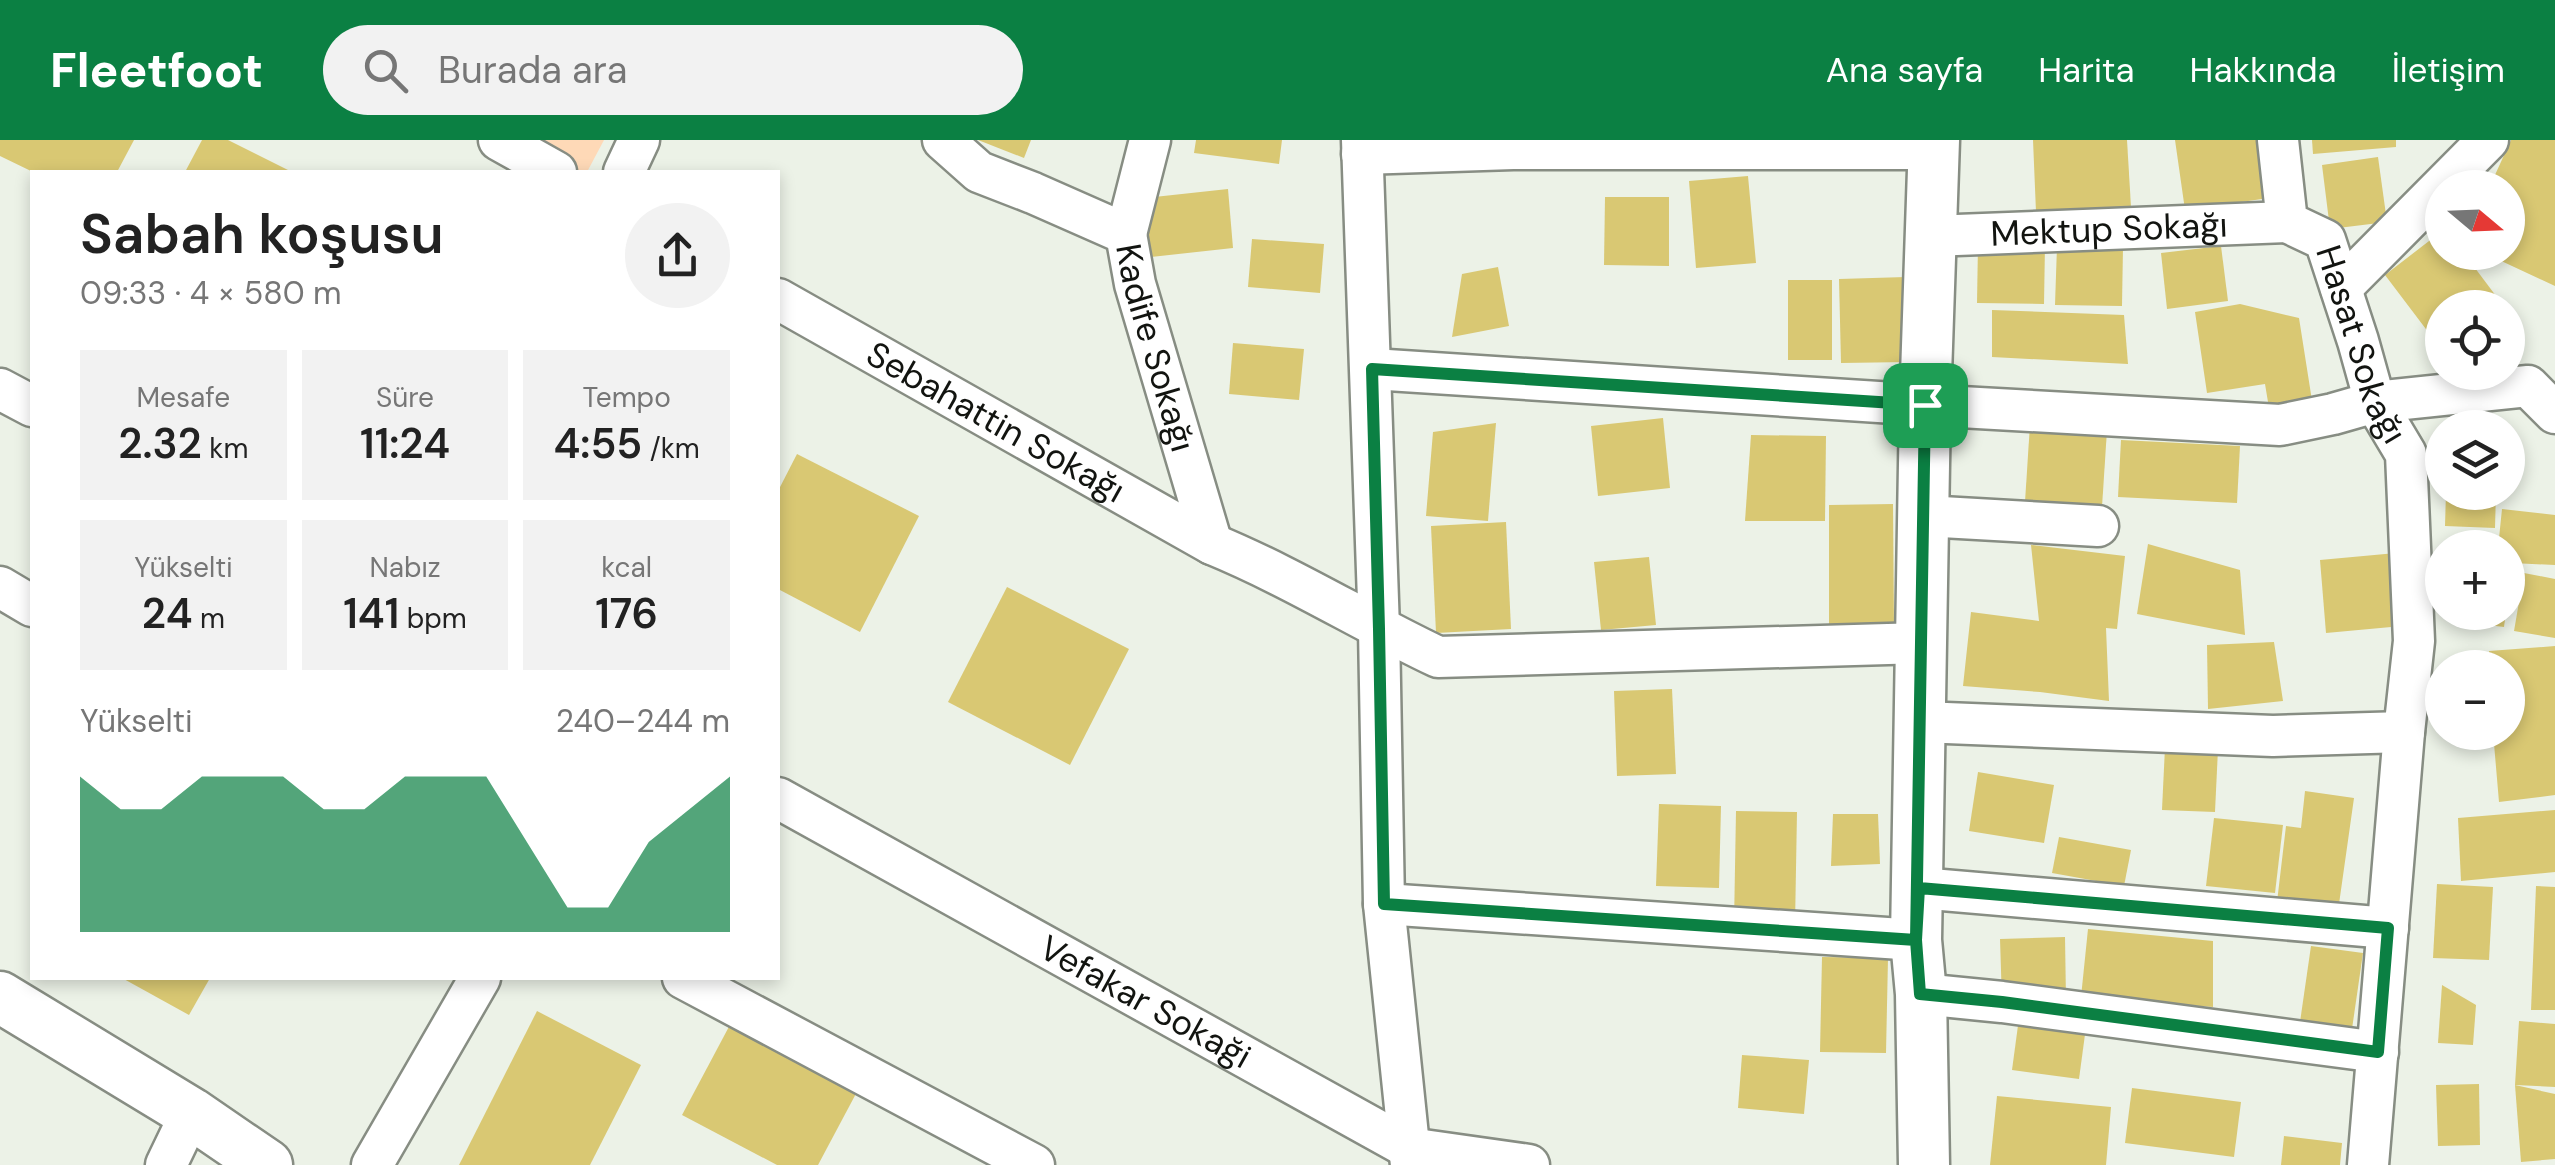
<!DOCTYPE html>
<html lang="tr">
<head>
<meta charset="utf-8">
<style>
  body { margin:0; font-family:"DM Sans",sans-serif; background:#f2f2f2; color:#222; height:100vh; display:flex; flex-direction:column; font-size:38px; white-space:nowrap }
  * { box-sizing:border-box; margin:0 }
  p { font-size:32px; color:#767676 }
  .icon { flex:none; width:55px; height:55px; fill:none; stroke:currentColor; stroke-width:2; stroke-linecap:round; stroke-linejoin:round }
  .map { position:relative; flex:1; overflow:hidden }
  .sheet { position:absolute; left:30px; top:30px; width:750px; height:810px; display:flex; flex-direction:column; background:#fff; border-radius:0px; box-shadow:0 5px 15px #0003 }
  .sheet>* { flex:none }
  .needle { width:65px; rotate:109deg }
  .fabs { position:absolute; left:2425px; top:30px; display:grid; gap:20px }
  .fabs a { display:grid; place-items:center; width:100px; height:100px; border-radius:50%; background:#fff; box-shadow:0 5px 15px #0003; font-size:50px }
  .pin { position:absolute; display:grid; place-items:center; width:85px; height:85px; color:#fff; margin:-42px; border-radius:20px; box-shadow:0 5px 15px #0006 }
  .round { display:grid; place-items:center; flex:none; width:105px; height:105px; border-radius:52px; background:#f2f2f2 }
  .head { display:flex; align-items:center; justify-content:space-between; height:170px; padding:0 50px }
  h1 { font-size:55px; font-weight:600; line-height:75px }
  .figures { display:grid; grid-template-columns:repeat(3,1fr); gap:15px; height:170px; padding:10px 50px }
  .figures div { display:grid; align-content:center; border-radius:0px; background:#f2f2f2; text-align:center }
  .figures b { font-size:42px; font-weight:600 }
  .figures small { font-size:28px; font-weight:400 }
  .figures p { font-size:28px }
  .chart { height:280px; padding:20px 50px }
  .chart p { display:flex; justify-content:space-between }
  .chart svg { width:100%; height:180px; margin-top:10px; fill:#0b8043; opacity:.7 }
  header { display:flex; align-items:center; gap:60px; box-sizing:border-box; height:140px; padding:0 50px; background:#0b8043; color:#fff }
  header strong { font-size:48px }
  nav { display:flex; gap:55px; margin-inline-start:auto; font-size:35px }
  .search { width:700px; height:90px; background:#f2f2f2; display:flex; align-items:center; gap:25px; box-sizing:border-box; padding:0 35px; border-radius:55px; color:#767676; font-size:38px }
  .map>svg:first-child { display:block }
</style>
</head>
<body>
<header>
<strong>Fleetfoot</strong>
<div class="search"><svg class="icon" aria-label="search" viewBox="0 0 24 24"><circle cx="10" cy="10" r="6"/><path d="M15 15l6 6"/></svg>Burada ara</div>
<nav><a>Ana sayfa</a><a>Harita</a><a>Hakkında</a><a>İletişim</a></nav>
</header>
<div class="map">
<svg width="2555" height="1025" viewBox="0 0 2555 1025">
  <rect width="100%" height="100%" fill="#ecf2e7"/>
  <!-- green -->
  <polygon fill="#fed9b7" points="523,0 604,0 587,32 580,32"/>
  <!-- building -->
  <g fill="#d9c873">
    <polygon points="0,0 134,0 117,32 33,32 0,16"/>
    <polygon points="202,0 228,0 292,32 185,32"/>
    <polygon points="978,0 1031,0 1024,18"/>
    <polygon points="1196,0 1282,0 1279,24 1194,13"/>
    <polygon points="2033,0 2127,0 2131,67 2036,72"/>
    <polygon points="2175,0 2260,0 2269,58 2185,70"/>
    <polygon points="2312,0 2396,0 2396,7 2313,14"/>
    <polygon points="2511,0 2555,0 2555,146 2482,112 2508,112 2508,48 2489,48"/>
    <polygon points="2378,17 2387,82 2330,89 2322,25"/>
    <polygon points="1748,36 1756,123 1696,128 1689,41"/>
    <polygon points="1228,49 1233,108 1151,117 1145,58"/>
    <polygon points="1605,57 1669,57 1669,126 1604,125"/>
    <polygon points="2442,91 2442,112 2463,112 2505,168 2442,168 2442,206 2438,205 2385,135"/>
    <polygon points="1252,99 1324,104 1320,153 1248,147"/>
    <polygon points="1978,104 2045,105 2044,164 1977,163"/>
    <polygon points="2057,106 2123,107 2122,166 2055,165"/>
    <polygon points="2221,106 2228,161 2167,169 2161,113"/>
    <polygon points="1498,127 1509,186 1452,197 1462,134"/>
    <polygon points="1906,137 1909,222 1841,223 1839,139"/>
    <rect x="1788" y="140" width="44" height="80"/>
    <polygon points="2240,164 2299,178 2313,267 2270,274 2265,244 2207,253 2195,172"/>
    <polygon points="1992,170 2124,175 2128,224 1992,217"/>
    <polygon points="1233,203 1304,209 1299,260 1229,254"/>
    <polygon points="1663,278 1670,348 1598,356 1591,286"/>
    <polygon points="1496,283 1488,381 1426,376 1433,292"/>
    <polygon points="2030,284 2107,290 2102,367 2025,362"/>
    <polygon points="1751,295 1826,296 1825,381 1745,381"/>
    <polygon points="2121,300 2240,306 2237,363 2118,357"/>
    <polygon points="797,314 919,376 860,492 778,449 778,351"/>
    <polygon points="2446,352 2496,352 2495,388 2445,386"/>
    <polygon points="1893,364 1894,488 1829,489 1829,365"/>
    <polygon points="2502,369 2555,375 2555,425 2512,423 2510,438 2508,437 2508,408 2498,408"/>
    <polygon points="1506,382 1511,489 1436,493 1431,386"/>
    <polygon points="2148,404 2240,430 2245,495 2137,474"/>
    <polygon points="2031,405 2125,416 2117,489 2106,488 2109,561 2040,552 1963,546 1971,472 2039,481"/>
    <polygon points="2396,413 2402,486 2326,493 2320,420"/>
    <polygon points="1649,417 1656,485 1601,490 1594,422"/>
    <polygon points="2524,433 2555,439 2555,498 2514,491"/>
    <polygon points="1007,447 1129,509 1070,625 948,562"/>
    <polygon points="2448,472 2506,472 2504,487 2447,480"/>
    <polygon points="2274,502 2283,561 2208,569 2207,505"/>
    <polygon points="2555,506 2555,655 2499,662 2493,592 2508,592 2508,528 2489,528 2489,511"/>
    <polygon points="1672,549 1676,634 1617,636 1614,551"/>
    <polygon points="2165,607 2218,609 2215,672 2162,670"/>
    <polygon points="1978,632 2054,645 2044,703 1969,691"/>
    <polygon points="2305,651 2354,658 2338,771 2277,762 2286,686 2301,688"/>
    <polygon points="1659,664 1721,666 1719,748 1656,746"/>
    <polygon points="2555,670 2555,732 2461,741 2458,678"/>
    <polygon points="1736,671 1797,672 1795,785 1734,784"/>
    <polygon points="1833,674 1878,674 1880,724 1831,726"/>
    <polygon points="2214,678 2283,685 2275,753 2206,746"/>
    <polygon points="2059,697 2131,710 2124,746 2052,733"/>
    <polygon points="2437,744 2493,747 2489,820 2433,818"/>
    <polygon points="2536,746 2555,747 2555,870 2531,870"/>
    <polygon points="2088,789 2213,801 2213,867 2081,857"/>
    <polygon points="2065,797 2066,861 2002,862 2000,799"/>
    <polygon points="2311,806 2363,813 2352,889 2300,882"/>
    <polygon points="1822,817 1888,818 1886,913 1820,912"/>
    <polygon points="122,838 210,838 189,875"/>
    <polygon points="2442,845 2476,865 2473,905 2438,903"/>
    <polygon points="537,871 641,925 590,1025 459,1025"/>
    <polygon points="2019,878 2086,887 2079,939 2012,930"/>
    <polygon points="732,881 859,948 818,1025 777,1025 682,975"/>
    <polygon points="2519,881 2555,884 2555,947 2515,945"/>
    <polygon points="1742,915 1809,920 1804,974 1738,968"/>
    <polygon points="2479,944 2480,1005 2438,1006 2436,945"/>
    <polygon points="2515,945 2555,954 2555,1019 2521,1022"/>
    <polygon points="2132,948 2241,962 2234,1017 2125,1003"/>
    <polygon points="1997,956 2111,967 2106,1025 1990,1025"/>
    <polygon points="2284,996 2342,1003 2340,1025 2281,1025"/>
  </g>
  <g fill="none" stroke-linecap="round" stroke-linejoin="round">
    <!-- minor casing -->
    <g stroke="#878d83" stroke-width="45">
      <g id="minor">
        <polyline points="499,0 556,32"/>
        <path id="s1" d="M943,0L979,32L1033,53L1126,94L1135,144L1212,404"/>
        <polyline points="1362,0 1379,489 1384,764 1411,1025"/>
        <path id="s2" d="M2278,0L2287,82L2325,100L2358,201L2375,262L2406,314L2414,501L2404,592L2368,1025"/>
        <polyline points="1362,14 1513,9 1933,9"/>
        <polyline points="624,32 639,0"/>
        <polyline points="1126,94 1150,0"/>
        <path id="s3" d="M1931,96L2287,82"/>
        <polyline points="2341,148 2488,0"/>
        <path id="s4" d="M778,159L1212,404C1290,436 1362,481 1438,517L1922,503"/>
        <polyline points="1372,229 1925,265 2280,285 2333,274 2375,262 2528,246 2555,273"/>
        <polyline points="0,249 32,266"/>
        <polyline points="1924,376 2098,386"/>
        <polyline points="0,447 32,466"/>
        <polyline points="1921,582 2273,596 2404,592"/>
        <path id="s5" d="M778,658L1409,1008L1529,1025"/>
        <polyline points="1919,748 2388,788"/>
        <polyline points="1384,764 1916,800"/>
        <polyline points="683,838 1034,1025"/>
        <polyline points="1921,854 2002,862 2378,912"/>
        <polyline points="166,1025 191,973"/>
        <polyline points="372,1025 480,838"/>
      </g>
    </g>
    <!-- tertiary casing -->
    <g stroke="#878d83" stroke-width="55">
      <g id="tertiary">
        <polyline points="0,857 191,973 267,1025"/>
        <polyline points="1924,1025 1921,854 1916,800 1925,265 1934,0"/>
      </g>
    </g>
    <!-- minor -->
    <use href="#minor" stroke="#fff" stroke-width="40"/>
    <!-- tertiary -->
    <use href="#tertiary" stroke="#fff" stroke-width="50"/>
  </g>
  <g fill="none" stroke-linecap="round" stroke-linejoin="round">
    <!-- route casing -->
    <g stroke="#fff" stroke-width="20">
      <polyline id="route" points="1925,265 1372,229 1379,489 1384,764 1916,800 1919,748 2388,788 2378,912 2002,862 1920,854 1916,800 1925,265"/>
    </g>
    <!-- route -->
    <use href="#route" stroke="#0b8043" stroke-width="12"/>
  </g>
  <g text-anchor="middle" stroke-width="8" stroke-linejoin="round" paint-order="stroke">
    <!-- street labels -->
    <g font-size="35" fill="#121410" stroke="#fbfff8">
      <text dy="12" stroke="none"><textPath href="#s3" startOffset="178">Mektup Sokağı</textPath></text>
      <text dy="12" stroke="none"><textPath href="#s2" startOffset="235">Hasat Sokağı</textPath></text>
      <text dy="12" stroke="none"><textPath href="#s1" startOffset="325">Kadife Sokağı</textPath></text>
      <text dy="12" stroke="none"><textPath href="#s4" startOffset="250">Sebahattin Sokağı</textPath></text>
      <text dy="12" stroke="none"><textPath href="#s5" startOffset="420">Vefakar Sokaği</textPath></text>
    </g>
  </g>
</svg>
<div class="fabs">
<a><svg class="needle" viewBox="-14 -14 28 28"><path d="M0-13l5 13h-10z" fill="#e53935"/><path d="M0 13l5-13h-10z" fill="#767676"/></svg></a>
<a><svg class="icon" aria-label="locate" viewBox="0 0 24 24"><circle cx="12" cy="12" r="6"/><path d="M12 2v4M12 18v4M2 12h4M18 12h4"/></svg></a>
<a><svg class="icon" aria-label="layers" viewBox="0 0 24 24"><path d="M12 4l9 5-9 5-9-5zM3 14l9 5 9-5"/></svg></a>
<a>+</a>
<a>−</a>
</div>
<div class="pin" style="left:1925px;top:265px;background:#1e9e55"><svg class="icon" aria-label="arrive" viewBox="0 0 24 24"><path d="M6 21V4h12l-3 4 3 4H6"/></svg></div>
<section class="sheet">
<div class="head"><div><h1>Sabah koşusu</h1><p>09:33 · 4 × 580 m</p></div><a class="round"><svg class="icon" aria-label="share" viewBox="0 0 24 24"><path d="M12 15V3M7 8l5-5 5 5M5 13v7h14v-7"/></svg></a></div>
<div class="figures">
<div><p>Mesafe</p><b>2.32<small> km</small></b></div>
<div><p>Süre</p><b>11:24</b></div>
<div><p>Tempo</p><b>4:55<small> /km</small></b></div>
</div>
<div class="figures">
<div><p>Yükselti</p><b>24<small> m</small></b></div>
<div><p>Nabız</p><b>141<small> bpm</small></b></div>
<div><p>kcal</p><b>176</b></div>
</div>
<div class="chart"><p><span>Yükselti</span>240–244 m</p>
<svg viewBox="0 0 160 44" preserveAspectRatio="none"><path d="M0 44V6L10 14L20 14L30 6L40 6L50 6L60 14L70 14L80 6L90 6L100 6L110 22L120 38L130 38L140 22L150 14L160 6V44z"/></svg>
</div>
</section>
</div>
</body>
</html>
